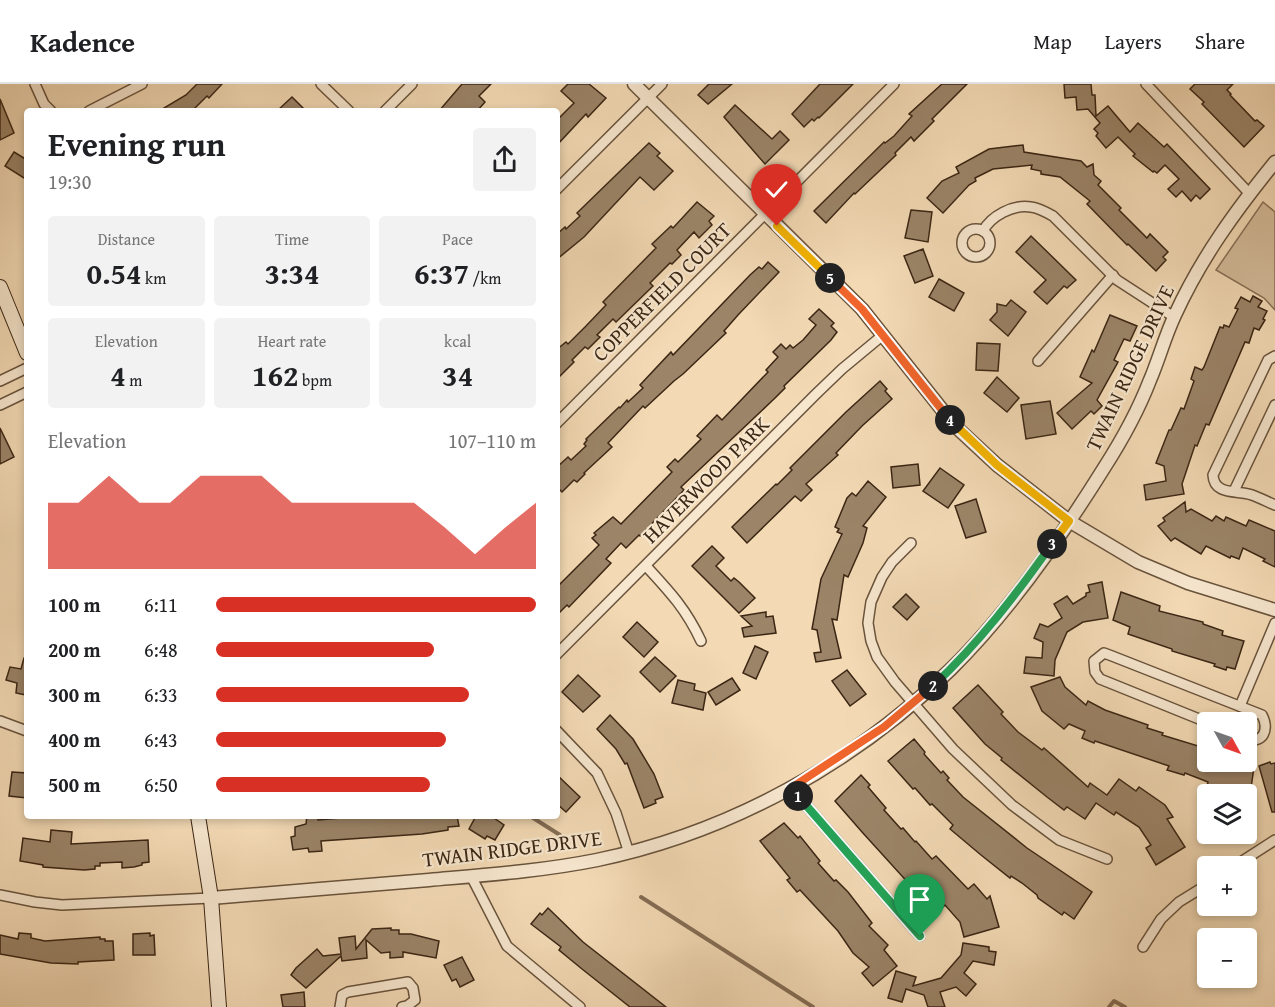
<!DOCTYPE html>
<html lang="en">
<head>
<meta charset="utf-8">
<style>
  body { margin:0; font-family:"Gentium Book Plus",serif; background:#f2f2f2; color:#202124; height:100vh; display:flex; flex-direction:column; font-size:22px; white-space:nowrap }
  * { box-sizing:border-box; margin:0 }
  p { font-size:20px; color:#757577 }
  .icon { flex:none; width:33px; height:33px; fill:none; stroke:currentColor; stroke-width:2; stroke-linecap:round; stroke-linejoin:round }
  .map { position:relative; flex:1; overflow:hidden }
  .drawer { position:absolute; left:24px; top:24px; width:536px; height:711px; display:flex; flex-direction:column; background:#fff; border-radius:6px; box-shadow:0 3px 9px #0003 }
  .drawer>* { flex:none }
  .needle { width:39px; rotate:130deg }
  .buttons { position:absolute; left:1197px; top:628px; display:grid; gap:12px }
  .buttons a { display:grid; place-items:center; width:60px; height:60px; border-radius:6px; background:#fff; box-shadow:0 3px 9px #0003; font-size:30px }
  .pin { position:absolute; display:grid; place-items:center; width:51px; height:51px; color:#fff; margin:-62px -26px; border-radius:50% 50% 50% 0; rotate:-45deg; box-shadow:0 0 6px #0007 }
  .pin .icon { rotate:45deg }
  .km { position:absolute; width:30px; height:30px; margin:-15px; border-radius:50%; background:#222; color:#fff; font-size:16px; line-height:30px; text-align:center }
  .round { display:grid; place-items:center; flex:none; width:63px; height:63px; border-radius:6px; background:#f2f2f2 }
  .overview { display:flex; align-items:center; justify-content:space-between; height:102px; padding:0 24px }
  h1 { font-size:33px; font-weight:700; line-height:45px }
  .figures { display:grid; grid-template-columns:repeat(3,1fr); gap:9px; height:102px; padding:6px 24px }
  .figures div { display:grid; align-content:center; border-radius:6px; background:#f2f2f2; text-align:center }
  .figures b { font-size:30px; font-weight:700 }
  .figures small { font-size:16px; font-weight:400 }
  .figures p { font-size:16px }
  .chart { height:168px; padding:12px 24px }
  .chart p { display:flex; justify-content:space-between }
  .chart svg { width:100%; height:108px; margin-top:6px; fill:#d93025; opacity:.7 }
  ul { padding:0 24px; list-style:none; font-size:20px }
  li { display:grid; grid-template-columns:96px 72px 1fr; align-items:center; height:45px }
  li i { height:15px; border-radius:8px; background:#d93025 }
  header { display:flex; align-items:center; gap:36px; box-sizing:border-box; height:84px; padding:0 30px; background:#fff; border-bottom:2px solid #e0e0e0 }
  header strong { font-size:28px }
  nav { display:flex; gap:33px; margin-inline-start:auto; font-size:21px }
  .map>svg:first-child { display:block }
</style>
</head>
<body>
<header>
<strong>Kadence</strong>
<nav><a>Map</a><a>Layers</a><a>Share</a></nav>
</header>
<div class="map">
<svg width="1275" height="923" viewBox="0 0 1275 923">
  <rect width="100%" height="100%" fill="#f3dab5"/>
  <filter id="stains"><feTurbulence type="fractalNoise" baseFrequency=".00333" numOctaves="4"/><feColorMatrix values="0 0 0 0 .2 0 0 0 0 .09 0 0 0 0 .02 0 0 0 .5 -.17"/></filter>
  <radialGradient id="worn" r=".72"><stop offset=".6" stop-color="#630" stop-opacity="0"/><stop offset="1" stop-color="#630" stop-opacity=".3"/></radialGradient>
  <!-- green -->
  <polygon fill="#d4bb9a" stroke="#887057" stroke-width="1.5" points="1263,118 1275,128 1275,226 1264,214 1216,186"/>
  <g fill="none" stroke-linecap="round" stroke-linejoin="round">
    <!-- stream -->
    <g stroke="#846d54" stroke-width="4">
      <polyline points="530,732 560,751"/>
      <polyline points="641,813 813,923"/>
      <polyline points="1109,923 1114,917 1125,923"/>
    </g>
  </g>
  <!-- building -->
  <g fill="#9b8468" stroke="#3b2614" stroke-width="1.5">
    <polygon points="197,0 222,0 209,14 207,12 192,27 159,27 186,11"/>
    <polygon points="462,0 491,0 479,12 485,18 477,27 439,27"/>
    <polygon points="568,0 589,0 606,14 588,33 586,30 556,62 556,37 574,19 561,7"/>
    <polygon points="709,0 732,0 708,20 698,11"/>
    <polygon points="820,0 853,0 819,34 818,33 814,37 812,35 804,43 792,30"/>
    <polygon points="942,0 967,0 932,35 934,37 914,57 911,53 895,69 896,71 855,110 854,109 826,139 814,127 884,58 885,59 894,52 912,32 909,30"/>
    <polygon points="1064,0 1091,0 1092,11 1095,11 1096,32 1108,22 1130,48 1138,39 1164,63 1167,60 1210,105 1200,115 1196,111 1191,117 1182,107 1176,113 1168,105 1179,95 1165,81 1157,89 1154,87 1153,88 1133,72 1135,70 1118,53 1106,64 1096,52 1098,49 1094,45 1100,39 1088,25 1077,26 1076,13 1065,14"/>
    <polygon points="1195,0 1233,0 1227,6 1231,10 1230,11 1255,37 1257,36 1264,42 1244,63 1202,20 1204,18 1190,5"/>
    <polygon points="292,13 306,27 277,27"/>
    <polygon points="0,15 14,49 0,56"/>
    <polygon points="735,21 772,55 780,47 789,56 765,80 724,33"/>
    <polygon points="649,59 660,69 657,72 673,87 654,106 640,93 584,153 556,176 556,151 565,143 566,145 580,132 577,129"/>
    <polygon points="1023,61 1024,68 1081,77 1087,83 1093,80 1094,91 1101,97 1098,101 1121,124 1119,126 1147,154 1150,150 1168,168 1163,173 1166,176 1156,187 1128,160 1127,161 1087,120 1090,117 1060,93 1041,90 1041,87 1031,85 1032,81 993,85 975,94 976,97 969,101 943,129 927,114 942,97 959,89 956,83 989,65"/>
    <polygon points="14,68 27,76 27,96 5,82"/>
    <polygon points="697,118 714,132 709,137 712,141 699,154 694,148 677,166 681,171 672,180 670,179 650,199 653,202 616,238 613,235 597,251 600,253 588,265 585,263 572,276 574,278 556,296 556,266 566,258 568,260 586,242 606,221 603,218 656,164 652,160 671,142 673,144"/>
    <polygon points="911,126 932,128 928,158 905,154"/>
    <polygon points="1031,152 1076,196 1067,204 1064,202 1047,220 1034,208 1046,196 1016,168"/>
    <polygon points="923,165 933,192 915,199 904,172"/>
    <polygon points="768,178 779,188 738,231 724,247 726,249 683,290 674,297 645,324 643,322 608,359 612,363 584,389 585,390 577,398 574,396 562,408 556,402 556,384 568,373 571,376 586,362 584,360 587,356 586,355 619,323 620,324 627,316 628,318 643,304 640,301 671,268 673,271 750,191 759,183 762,185"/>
    <polygon points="939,195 964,209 954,227 929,213"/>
    <polygon points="1253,212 1262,217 1258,223 1267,227 1263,235 1265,236 1259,246 1254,244 1249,259 1245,258 1209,341 1206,340 1197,362 1195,361 1182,400 1184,410 1146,416 1144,401 1166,397 1164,382 1156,379 1169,346 1171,346 1181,324 1184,325 1194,297 1191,295 1195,283 1202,286 1204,283 1220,243 1223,244 1224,241 1229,243 1238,225 1235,224 1241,213 1250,218"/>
    <polygon points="1011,216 1026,228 1008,252 990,236 997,228 997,220 1006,222"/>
    <polygon points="819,225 834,239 831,242 837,248 831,256 784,302 785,304 774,315 681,403 684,406 640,452 639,451 626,464 621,459 606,475 611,479 569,523 567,521 556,532 556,504 599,461 592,454 596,451 594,449 613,433 621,440 672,388 667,383 675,375 678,378 701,355 697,352 717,331 722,336 768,288 766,286 778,273 773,268 781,260 786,265 790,261 793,264 803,256 816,241 809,235"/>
    <polygon points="1110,231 1137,242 1130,257 1124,255 1114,276 1118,278 1097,316 1102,322 1094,330 1091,327 1072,345 1057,329 1092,299 1080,293 1092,266 1094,268"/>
    <polygon points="977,259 1000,260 998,287 976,286"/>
    <polygon points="997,293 1019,314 1007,328 984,309"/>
    <polygon points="880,297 887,305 885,307 892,315 862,342 836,369 838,371 806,400 812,406 801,417 795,412 747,459 732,443 776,400 777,401 792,386 790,384 846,328"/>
    <polygon points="1050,317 1056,350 1026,355 1021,321"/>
    <polygon points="0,344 14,373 0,380"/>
    <polygon points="918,380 920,401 893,404 891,383"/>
    <polygon points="940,384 964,401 948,424 923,407"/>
    <polygon points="868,397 886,413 863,442 867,444 863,459 848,493 844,491 837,536 832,535 841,574 816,578 814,569 821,568 817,546 812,545 821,495 842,450 837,448 839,445 835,443 847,414 852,409 856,412"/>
    <polygon points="976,415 986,448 966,454 955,422"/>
    <polygon points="1185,418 1186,428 1191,425 1212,437 1216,432 1224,437 1226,433 1246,442 1249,436 1275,447 1275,483 1263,477 1265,475 1243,464 1239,475 1231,472 1230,474 1206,462 1201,470 1175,454 1171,457 1158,442 1165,437 1163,434"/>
    <polygon points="712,462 724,474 716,482 731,497 734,494 739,498 755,514 739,529 692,482"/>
    <polygon points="1102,498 1108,534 1083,538 1067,548 1055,576 1054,592 1024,589 1026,573 1042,574 1043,558 1034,554 1040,540 1048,543 1062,534 1054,520 1067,512 1073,520 1086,512 1086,509 1090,508 1088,501"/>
    <polygon points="1121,508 1160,522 1159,527 1203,538 1203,540 1223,547 1222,551 1244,557 1235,585 1227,583 1226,586 1214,582 1215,580 1172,567 1172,565 1128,550 1130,543 1113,536"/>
    <polygon points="906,510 919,523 907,536 893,523"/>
    <polygon points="766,528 766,533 773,532 776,549 744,553 742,544 752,542 741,532"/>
    <polygon points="637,538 658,558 644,573 623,553"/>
    <polygon points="755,562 768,568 756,595 743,589"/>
    <polygon points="655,573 676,592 660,608 640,588"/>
    <polygon points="24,574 27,574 26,611 16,609 17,599 6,596 10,583 21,585"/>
    <polygon points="847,586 866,610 850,622 832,597"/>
    <polygon points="578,591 600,612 583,628 562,608"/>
    <polygon points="1060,593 1065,603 1086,621 1088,617 1105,626 1148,641 1147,644 1163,649 1162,651 1208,665 1208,678 1229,678 1254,683 1250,711 1232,711 1233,709 1207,702 1208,698 1185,689 1184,691 1167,686 1169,682 1095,657 1094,659 1082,654 1085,647 1069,640 1064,645 1042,627 1031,603"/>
    <polygon points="732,594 740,606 716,621 708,608"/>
    <polygon points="678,596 695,600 694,606 706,609 703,626 672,619"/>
    <polygon points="978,601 1003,628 1001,630 1018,648 1042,666 1044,664 1088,703 1090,699 1107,711 1119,695 1136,707 1139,703 1165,721 1173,733 1167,735 1185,763 1156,781 1146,764 1151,761 1139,743 1116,728 1114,731 1096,719 1085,735 1067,723 1064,726 1047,713 1001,676 1002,674 985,660 953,624"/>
    <polygon points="610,631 633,655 654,690 663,713 655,716 656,719 644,724 627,679 625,680 616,665 597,645"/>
    <polygon points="914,655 925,668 924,670 941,689 943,687 949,694 947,696 963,713 1027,764 1092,808 1074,835 1064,828 1062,831 1038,814 1037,811 1022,799 1011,792 1010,794 981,771 950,745 953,741 932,720 930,721 915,704 913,705 888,677"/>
    <polygon points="1270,678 1271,680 1275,679 1275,728 1272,728 1259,682"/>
    <polygon points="12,688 27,689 27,714 9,712"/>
    <polygon points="556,690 580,713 566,728 556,719"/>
    <polygon points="861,691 870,701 868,703 886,724 884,726 901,745 903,744 915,758 916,757 932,775 936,772 968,805 974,800 987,815 990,812 999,843 964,853 960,838 945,821 943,823 928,806 923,809 914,799 911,802 862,748 835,717"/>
    <polygon points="307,732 317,732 318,736 365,732 457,732 459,742 448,743 448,746 422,750 321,757 322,767 309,768 308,764 293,766 291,753 295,752 295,743 306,740"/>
    <polygon points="476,732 491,732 504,741 495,756 487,752 485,755 469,745"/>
    <polygon points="784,739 798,754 800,752 820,777 818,779 834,797 836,796 848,808 872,839 869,842 888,861 884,866 897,882 873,902 862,889 869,883 853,869 838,847 800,806 797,808 787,796 790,794 760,757"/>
    <polygon points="51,746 72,748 71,760 148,756 149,778 142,779 142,781 134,783 122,784 122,778 100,779 100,782 95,782 95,785 84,786 43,783 43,781 20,777 23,754 50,758"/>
    <polygon points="548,824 583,858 666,923 630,923 582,885 559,866 561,863 531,840 540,829 542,831"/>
    <polygon points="391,844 391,846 399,846 399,850 411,850 439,857 436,874 403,868 403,873 390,874 390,868 381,869 366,856 367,874 342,877 341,872 306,904 291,891 296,884 317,865 323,872 341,870 339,854 355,852 356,865 372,845"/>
    <polygon points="19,849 31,850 31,854 45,857 100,853 100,855 105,855 105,857 113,857 114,876 78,878 78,880 51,879 0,870 0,851 18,855"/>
    <polygon points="150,849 150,852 154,851 155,871 133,871 133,850"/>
    <polygon points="963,859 989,863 989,867 996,868 994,881 973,877 964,889 976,900 966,912 956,903 940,908 945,923 928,923 924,911 906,905 902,918 888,914 896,887 916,893 913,902 941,894 961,871"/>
    <polygon points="462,873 474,896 460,903 456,895 452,897 444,881"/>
    <polygon points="304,908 305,923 283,923 281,911"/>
  </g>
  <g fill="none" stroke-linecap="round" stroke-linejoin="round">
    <!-- minor casing -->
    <g stroke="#69533c" stroke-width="12">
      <g id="minor">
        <polyline points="35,0 44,20 51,27"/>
        <polyline points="321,0 349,27"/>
        <polyline points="1146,0 1249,109"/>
        <polyline points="89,27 142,0"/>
        <polyline points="385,27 412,0"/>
        <polyline points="556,106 662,0"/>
        <circle cx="976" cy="159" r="14"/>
        <path d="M983,147C991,132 1013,120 1031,123C1039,124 1046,128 1053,132L1117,196L1174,233"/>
        <path d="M1275,272L1268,276L1213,391C1214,412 1238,406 1252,411C1260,414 1268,418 1275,421"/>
        <polyline points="1038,277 1113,191"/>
        <polyline points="0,297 27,284"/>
        <polyline points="0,321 27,308"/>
        <polyline points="556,340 894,0"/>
        <polyline points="1234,407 1275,321"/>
        <polyline points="911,459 892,478 882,493 871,518 868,539 871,557 877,573 895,598 953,665 1012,721 1059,756 1107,775"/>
        <path d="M646,482C670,508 686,525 701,557"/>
        <polyline points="556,571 815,311 842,285 883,251"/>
        <polyline points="1240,622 1275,539"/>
        <polyline points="0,637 27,647"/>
        <path d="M1209,639L1100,595L1095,588L1094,577L1104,569L1112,572L1262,631C1269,645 1264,661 1246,654"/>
        <polyline points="556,646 597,689 616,729 629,769"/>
        <polyline points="791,704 920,852"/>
        <polyline points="1233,783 1275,756"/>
        <polyline points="471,792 507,862 580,923"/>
        <polyline points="0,811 35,818 62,821 211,814"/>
        <polyline points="1143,863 1161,835 1179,818 1208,800"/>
        <polyline points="340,923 342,911 348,908 408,898 413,904 415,916 407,922 402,923"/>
      </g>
    </g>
    <!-- tertiary casing -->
    <g stroke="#69533c" stroke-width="15">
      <g id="tertiary">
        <polyline points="634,0 862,225 955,342 997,381 1069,437 1138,478 1188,499 1275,526"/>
        <path d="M211,814C284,808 356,802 429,796C485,791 542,787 597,776C731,748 853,680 951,585C1010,527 1061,453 1104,384C1122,356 1138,327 1150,296C1159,275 1165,252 1175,231C1201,174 1236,126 1275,78"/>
      </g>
    </g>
    <!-- secondary casing -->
    <g stroke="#3b2614" stroke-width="16">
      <g id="secondary">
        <polyline points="0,203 27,269"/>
        <polyline points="198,732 211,814 219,923"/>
      </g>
    </g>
    <!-- minor -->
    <use href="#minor" stroke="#f7e7cf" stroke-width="9"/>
    <!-- tertiary -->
    <use href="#tertiary" stroke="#f7e7cf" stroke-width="12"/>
    <!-- secondary -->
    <use href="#secondary" stroke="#f7e7cf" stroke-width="14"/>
  </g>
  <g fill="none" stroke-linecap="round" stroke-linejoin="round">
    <!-- split-1 casing -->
    <g stroke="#fff" stroke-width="12">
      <polyline id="split-1" points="798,712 920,852"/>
    </g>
    <!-- split-2 casing -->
    <g stroke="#fff" stroke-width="12">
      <polyline id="split-2" points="798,712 791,704 884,643 933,602"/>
    </g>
    <!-- split-3 casing -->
    <g stroke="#fff" stroke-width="12">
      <path id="split-3" d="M933,602C979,559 1016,511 1052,460"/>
    </g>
    <!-- split-4 casing -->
    <g stroke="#fff" stroke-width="12">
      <polyline id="split-4" points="950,336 997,381 1069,437 1052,460"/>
    </g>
    <!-- split-5 casing -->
    <g stroke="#fff" stroke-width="12">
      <polyline id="split-5" points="830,194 862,225 950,336"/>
    </g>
    <!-- split-6 casing -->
    <g stroke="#fff" stroke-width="12">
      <polyline id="split-6" points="777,142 830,194"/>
    </g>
    <!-- split-1 -->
    <use href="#split-1" stroke="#22a559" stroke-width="8"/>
    <!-- split-2 -->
    <use href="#split-2" stroke="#f0652b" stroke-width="8"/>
    <!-- split-3 -->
    <use href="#split-3" stroke="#22a559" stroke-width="8"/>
    <!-- split-4 -->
    <use href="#split-4" stroke="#f5b400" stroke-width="8"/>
    <!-- split-5 -->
    <use href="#split-5" stroke="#f0652b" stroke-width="8"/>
    <!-- split-6 -->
    <use href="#split-6" stroke="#f5b400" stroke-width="8"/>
  </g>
  <g text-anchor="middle" stroke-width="4.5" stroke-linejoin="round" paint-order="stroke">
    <!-- street labels -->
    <g font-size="21" fill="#3b2614" stroke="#f7e7cf">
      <text transform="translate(662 208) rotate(-45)" y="7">COPPERFIELD COURT</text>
      <text transform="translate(1130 284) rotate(-65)" y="7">TWAIN RIDGE DRIVE</text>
      <text transform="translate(706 396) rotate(-45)" y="7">HAVERWOOD PARK</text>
      <text transform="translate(512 765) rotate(-7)" y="7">TWAIN RIDGE DRIVE</text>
    </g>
  </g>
  <rect width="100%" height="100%" filter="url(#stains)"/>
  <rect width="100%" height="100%" fill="url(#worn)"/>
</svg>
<div class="buttons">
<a><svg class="needle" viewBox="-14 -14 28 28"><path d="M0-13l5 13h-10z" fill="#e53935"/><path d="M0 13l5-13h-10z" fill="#757577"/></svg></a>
<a><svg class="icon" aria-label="layers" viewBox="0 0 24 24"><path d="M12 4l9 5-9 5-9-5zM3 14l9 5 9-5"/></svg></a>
<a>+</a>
<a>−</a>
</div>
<div class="pin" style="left:920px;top:852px;background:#1e9e55"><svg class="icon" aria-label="arrive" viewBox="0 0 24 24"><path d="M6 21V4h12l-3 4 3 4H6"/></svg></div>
<div class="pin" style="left:777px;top:142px;background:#d93025"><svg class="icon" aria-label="check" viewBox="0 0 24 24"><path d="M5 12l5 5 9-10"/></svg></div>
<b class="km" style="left:798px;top:712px">1</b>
<b class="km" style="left:933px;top:602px">2</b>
<b class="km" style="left:1052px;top:460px">3</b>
<b class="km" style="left:950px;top:336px">4</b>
<b class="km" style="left:830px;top:194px">5</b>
<section class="drawer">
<div class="overview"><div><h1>Evening run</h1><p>19:30</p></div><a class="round"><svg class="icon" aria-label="share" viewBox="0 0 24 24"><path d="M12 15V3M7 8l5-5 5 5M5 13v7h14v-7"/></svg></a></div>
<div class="figures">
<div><p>Distance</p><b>0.54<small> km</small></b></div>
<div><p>Time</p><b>3:34</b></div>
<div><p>Pace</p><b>6:37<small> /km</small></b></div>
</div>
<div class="figures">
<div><p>Elevation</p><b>4<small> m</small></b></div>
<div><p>Heart rate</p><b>162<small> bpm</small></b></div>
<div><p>kcal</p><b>34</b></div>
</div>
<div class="chart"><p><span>Elevation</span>107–110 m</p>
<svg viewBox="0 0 160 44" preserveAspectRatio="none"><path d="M0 44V17L10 17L20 6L30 17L40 17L50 6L60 6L70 6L80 17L90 17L100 17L110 17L120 17L130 27L140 38L150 27L160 17V44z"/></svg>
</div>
<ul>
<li><b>100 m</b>6:11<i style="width:100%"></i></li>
<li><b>200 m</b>6:48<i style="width:68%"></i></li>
<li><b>300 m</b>6:33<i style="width:79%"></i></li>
<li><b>400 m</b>6:43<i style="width:72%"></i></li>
<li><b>500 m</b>6:50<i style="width:67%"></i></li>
</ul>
</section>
</div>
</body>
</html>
